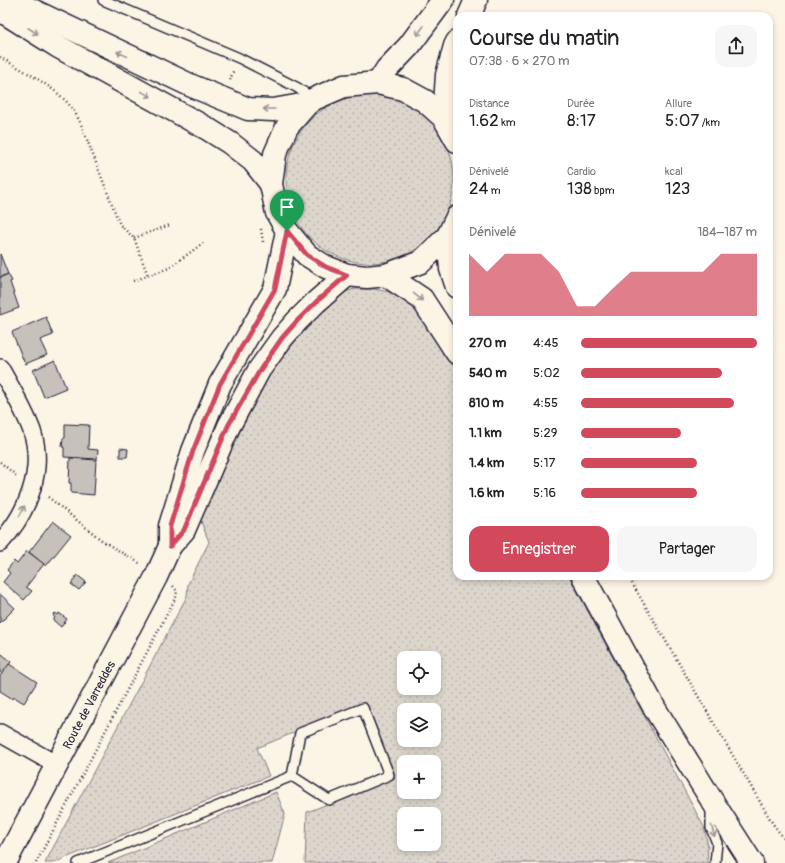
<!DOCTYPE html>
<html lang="fr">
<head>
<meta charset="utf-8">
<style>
  body { margin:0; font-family:Pangolin,sans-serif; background:#f6f6f6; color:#202124; height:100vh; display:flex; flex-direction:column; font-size:15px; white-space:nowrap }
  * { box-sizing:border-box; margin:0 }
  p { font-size:13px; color:#757577 }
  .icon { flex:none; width:22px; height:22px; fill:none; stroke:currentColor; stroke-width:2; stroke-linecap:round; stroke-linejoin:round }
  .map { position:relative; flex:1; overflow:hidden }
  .details { position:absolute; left:453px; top:12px; width:320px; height:568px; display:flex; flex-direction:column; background:#fff; border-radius:12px; box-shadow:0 2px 6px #0003 }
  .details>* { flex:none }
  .tools { position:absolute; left:397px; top:651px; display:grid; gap:8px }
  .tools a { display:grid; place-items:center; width:44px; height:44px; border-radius:8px; background:#fff; box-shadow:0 2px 6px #0003; font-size:20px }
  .pin { position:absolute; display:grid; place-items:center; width:34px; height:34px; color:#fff; margin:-41px -17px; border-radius:50% 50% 50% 0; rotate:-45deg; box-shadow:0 0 4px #0007 }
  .pin .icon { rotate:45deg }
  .round { display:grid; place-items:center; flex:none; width:42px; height:42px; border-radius:12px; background:#f6f6f6 }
  .head { display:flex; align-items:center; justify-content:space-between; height:68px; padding:0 16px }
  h1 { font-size:22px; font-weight:600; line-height:30px }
  .metrics { display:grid; grid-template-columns:repeat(3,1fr); gap:6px; height:68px; padding:4px 16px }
  .metrics div { display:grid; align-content:center }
  .metrics b { font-size:17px; font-weight:600 }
  .metrics small { font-size:11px; font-weight:400 }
  .metrics p { font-size:11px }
  .chart { height:112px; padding:8px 16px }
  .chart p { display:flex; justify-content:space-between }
  .chart svg { width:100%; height:72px; margin-top:4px; fill:#d1495b; opacity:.7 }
  .primary-button { display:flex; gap:8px; margin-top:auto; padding:8px 16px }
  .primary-button a { flex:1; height:46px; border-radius:12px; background:#d1495b; color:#fff; font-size:16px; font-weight:600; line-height:46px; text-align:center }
  .primary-button a+a { background:#f6f6f6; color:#202124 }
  ul { padding:0 16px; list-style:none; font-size:13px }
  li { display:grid; grid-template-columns:64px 48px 1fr; align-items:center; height:30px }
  li i { height:10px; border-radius:5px; background:#d1495b }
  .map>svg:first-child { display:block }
</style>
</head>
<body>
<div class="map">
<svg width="785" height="863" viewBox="0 0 785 863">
  <defs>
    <pattern id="grass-dots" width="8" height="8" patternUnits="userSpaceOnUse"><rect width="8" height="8" fill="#dcd6cc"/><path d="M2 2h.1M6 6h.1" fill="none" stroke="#bcb7b0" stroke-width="1.8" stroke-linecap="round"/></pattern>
  </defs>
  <rect width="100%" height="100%" fill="#fcf5e5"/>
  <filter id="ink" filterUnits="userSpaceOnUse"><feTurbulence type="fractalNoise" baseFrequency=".025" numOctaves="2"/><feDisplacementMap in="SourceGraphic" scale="8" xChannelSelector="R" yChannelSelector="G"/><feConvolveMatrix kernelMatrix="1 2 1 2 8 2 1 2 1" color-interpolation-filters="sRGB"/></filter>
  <g filter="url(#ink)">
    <!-- grass -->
    <g fill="url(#grass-dots)" stroke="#7f7c84" fill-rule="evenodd">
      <circle cx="370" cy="179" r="84"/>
      <path d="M354,289H374L405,295L448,354L457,369V576H569L704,827L708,846L707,863H305L307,812L395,778L365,703L257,748L269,776L53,863H45L187,596L188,584L209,542L198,514L234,443L269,375L323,306L340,294ZM404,658H434V688H404ZM404,710H434V740H404ZM404,762H434V792H404ZM404,814H434V844H404Z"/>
      <polygon points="276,792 285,814 272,863 108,863"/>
    </g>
    <!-- building -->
    <g fill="#c6c1bb" stroke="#22223b">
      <polygon points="0,254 8,274 0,277"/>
      <polygon points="8,274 12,281 10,282 19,308 0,315 0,278"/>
      <polygon points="46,317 53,335 40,340 47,355 25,364 12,332"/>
      <polygon points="55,360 66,388 44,397 33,370"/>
      <polygon points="65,424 89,425 88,449 98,450 97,459 64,457 64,447 62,447 63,438 65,438"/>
      <polygon points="120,448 128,449 127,457 120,457"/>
      <polygon points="70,458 96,460 94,495 71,493 71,483 69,483"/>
      <polygon points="53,521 71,535 46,566 29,552"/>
      <polygon points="27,551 44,564 26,587 32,591 24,600 3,582 10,573 7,570 14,561 17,564"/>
      <polygon points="77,575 86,582 79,590 71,584"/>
      <polygon points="0,594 15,608 0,623"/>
      <polygon points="55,613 58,615 59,613 67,619 61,627 53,620 55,618 53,615"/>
      <polygon points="2,654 11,662 2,674 0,672 0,657"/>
      <polygon points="9,664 37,682 24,703 14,697 13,699 0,691 0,676"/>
    </g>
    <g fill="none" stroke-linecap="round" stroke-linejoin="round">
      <!-- service casing -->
      <g stroke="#22223b" stroke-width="12">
        <g id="service">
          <polyline points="103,0 239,58 298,88 313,99"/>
          <polygon points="363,708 389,775 329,800 292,776 300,733"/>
          <polyline points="711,808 711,828 717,843 715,863"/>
          <polyline points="78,863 292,776"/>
        </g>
      </g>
      <!-- minor casing -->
      <g stroke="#22223b" stroke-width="20">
        <g id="minor">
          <path d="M0,368C11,388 24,409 32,431C45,471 27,514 0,543"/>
          <polyline points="0,733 57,765"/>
        </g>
      </g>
      <!-- secondary casing -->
      <g stroke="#22223b" stroke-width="25">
        <g id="secondary">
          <polyline points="469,16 476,0"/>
          <polyline points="378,83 387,69 409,46 443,0"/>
          <polyline points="444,118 447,75 455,46 457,42"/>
          <polyline points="170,546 170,526 193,451 220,384 275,289 287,231"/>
          <polyline points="5,863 156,577 170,546 184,530 229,426 259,370 282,338 297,321 316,302 347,275"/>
        </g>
      </g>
      <!-- primary casing -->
      <g stroke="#22223b" stroke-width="25">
        <g id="primary">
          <polyline points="11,0 192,86 248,109 273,110 307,104"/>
          <polyline points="0,10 57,46 206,128 230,143 253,161 271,184"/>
          <polyline points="457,141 444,118 425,101 403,89 378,83 344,86 314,99 307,104 287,127 275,154 271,184 277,213 287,231 307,255 326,267 347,275 367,277 386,275 421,262 448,236 457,217"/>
          <polyline points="448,236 451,269 457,287"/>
          <polyline points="386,275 422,299 457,353"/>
          <polyline points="583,576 655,709 711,799 752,863"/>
        </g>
      </g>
      <!-- path -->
      <g stroke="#22223b" stroke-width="2.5" stroke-dasharray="1 3" stroke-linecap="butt">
        <path d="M0,57C23,71 55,86 71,107C75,112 78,118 81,124L120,225L134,238L148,276"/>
        <polyline points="230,80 234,69"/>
        <polyline points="261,229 263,242"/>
        <polyline points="134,238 170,225"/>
        <polyline points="133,281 169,268 203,243"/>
        <polyline points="0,462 17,476"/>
        <polyline points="48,497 104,542 141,564"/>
        <polyline points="628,576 633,585 773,824 785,840"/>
        <polyline points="36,863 176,597 177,591 173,586"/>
      </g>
      <!-- service -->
      <use href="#service" stroke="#fcf5e5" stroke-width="9"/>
      <!-- minor -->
      <use href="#minor" stroke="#fcf5e5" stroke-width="17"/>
      <!-- secondary -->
      <use href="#secondary" stroke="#fcf5e5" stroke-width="22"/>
      <!-- primary -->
      <use href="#primary" stroke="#fcf5e5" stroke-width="22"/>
    </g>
    <!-- one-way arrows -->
    <defs><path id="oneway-shaft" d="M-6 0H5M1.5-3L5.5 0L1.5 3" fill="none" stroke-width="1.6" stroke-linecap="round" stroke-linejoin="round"/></defs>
    <g stroke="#9a9698">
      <use href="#oneway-shaft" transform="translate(33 31) rotate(33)"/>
      <use href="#oneway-shaft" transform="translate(420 31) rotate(127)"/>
      <use href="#oneway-shaft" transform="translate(122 54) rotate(-155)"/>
      <use href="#oneway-shaft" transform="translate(146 94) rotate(29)"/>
      <use href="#oneway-shaft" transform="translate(269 109) rotate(-180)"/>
      <use href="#oneway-shaft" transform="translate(418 297) rotate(39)"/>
      <use href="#oneway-shaft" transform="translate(22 511) rotate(-64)"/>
      <use href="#oneway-shaft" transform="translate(713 831) rotate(74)"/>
    </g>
  </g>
  <g fill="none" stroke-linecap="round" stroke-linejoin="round" filter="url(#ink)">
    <!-- route casing -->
    <g stroke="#fff" stroke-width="8">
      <polygon id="route" points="287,231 307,255 326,267 347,275 316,302 297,321 282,338 260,370 228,426 184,530 170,546 170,526 193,451 220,384 275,289"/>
    </g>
    <!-- route -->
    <use href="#route" stroke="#d1495b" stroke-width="5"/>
  </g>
  <g text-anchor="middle" stroke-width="3" stroke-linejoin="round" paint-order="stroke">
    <!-- street labels -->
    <g font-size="12" fill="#22223b" stroke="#fcf5e5">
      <text transform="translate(89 705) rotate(-62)" y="4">Route de Varreddes</text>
    </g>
  </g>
</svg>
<div class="tools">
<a><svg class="icon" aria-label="locate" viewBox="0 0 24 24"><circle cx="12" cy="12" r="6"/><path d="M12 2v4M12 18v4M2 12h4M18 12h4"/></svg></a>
<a><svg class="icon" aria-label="layers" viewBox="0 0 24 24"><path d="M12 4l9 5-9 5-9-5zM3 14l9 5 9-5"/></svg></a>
<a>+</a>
<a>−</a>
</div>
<div class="pin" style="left:287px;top:231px;background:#1e9e55"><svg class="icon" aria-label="arrive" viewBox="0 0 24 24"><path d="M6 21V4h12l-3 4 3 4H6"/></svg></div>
<section class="details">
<div class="head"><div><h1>Course du matin</h1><p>07:38 · 6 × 270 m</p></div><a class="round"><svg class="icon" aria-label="share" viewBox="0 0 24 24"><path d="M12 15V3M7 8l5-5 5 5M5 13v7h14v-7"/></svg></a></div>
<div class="metrics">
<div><p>Distance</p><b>1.62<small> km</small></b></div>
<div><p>Durée</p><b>8:17</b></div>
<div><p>Allure</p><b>5:07<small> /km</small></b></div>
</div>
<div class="metrics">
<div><p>Dénivelé</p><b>24<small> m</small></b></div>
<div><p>Cardio</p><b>138<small> bpm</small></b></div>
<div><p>kcal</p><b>123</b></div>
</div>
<div class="chart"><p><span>Dénivelé</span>184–187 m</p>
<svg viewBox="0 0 160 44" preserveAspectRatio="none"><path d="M0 44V6L10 17L20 6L30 6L40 6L50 17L60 38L70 38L80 27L90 17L100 17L110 17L120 17L130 17L140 6L150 6L160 6V44z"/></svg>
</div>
<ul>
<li><b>270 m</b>4:45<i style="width:100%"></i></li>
<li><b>540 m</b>5:02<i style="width:80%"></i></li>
<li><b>810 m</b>4:55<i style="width:87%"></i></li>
<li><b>1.1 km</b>5:29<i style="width:57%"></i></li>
<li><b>1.4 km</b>5:17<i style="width:66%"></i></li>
<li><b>1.6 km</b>5:16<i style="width:66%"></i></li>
</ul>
<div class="primary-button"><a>Enregistrer</a><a>Partager</a></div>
</section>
</div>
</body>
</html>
